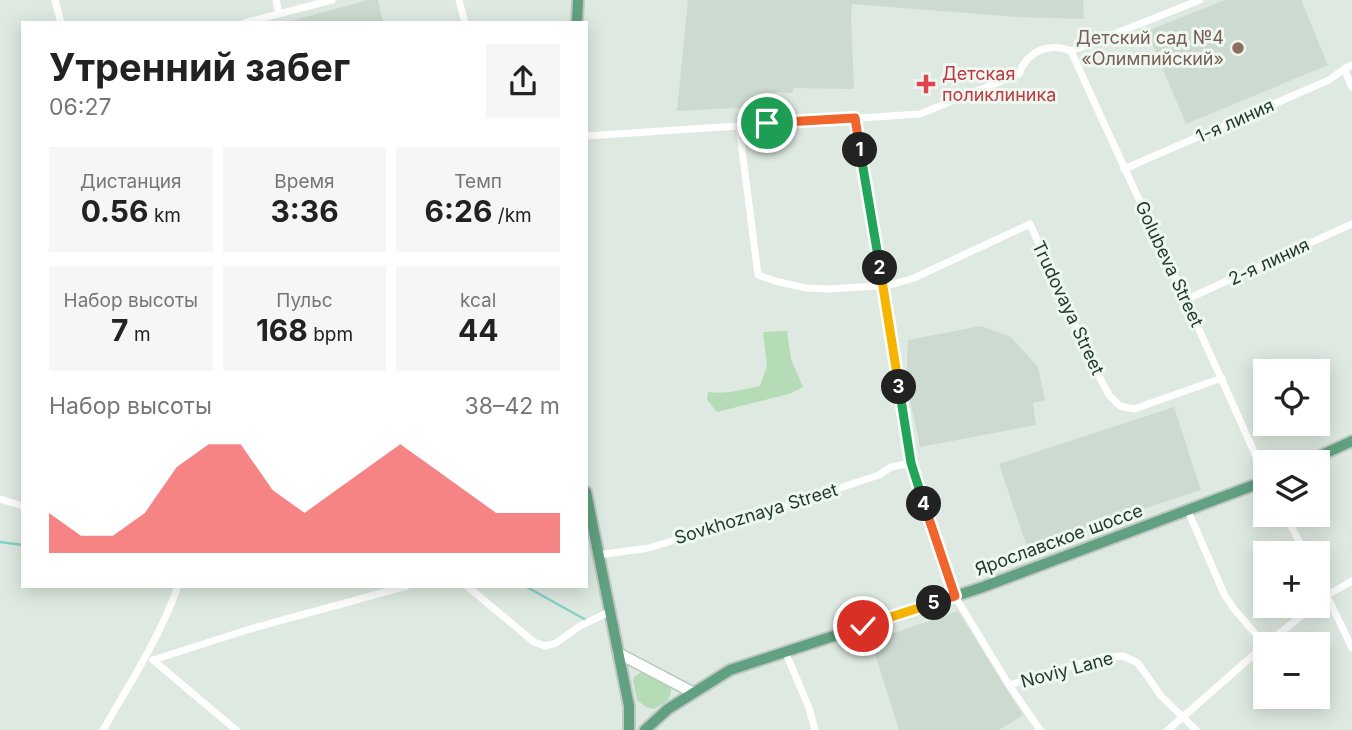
<!DOCTYPE html>
<html lang="ru">
<head>
<meta charset="utf-8">
<style>
  body { margin:0; font-family:Inter,sans-serif; background:#f6f6f6; color:#222; height:100vh; display:flex; flex-direction:column; font-size:26px; white-space:nowrap }
  * { box-sizing:border-box; margin:0 }
  p { font-size:23px; color:#767676 }
  .icon { flex:none; width:38px; height:38px; fill:none; stroke:currentColor; stroke-width:2; stroke-linecap:round; stroke-linejoin:round }
  .map { position:relative; flex:1; overflow:hidden }
  .sheet { position:absolute; left:21px; top:21px; width:567px; height:567px; display:flex; flex-direction:column; background:#fff; border-radius:0px; box-shadow:0 4px 18px #0003 }
  .sheet>* { flex:none }
  .tools { position:absolute; left:1253px; top:359px; display:grid; gap:14px }
  .tools a { display:grid; place-items:center; width:77px; height:77px; border-radius:0px; background:#fff; box-shadow:0 4px 18px #0003; font-size:35px }
  .pin { position:absolute; display:grid; place-items:center; width:60px; height:60px; color:#fff; margin:-30px; border:4px solid #fff; border-radius:50%; box-shadow:0 2px 7px #0007 }
  .km { position:absolute; width:35px; height:35px; margin:-18px; border-radius:50%; background:#222; color:#fff; font-size:19px; line-height:35px; text-align:center }
  .round { display:grid; place-items:center; flex:none; width:74px; height:74px; border-radius:0px; background:#f6f6f6 }
  .overview { display:flex; align-items:center; justify-content:space-between; height:119px; padding:0 28px }
  h1 { font-size:38px; font-weight:700; line-height:52px }
  .metrics { display:grid; grid-template-columns:repeat(3,1fr); gap:10px; height:119px; padding:7px 28px }
  .metrics div { display:grid; align-content:center; border-radius:0px; background:#f6f6f6; text-align:center }
  .metrics b { font-size:30px; font-weight:700 }
  .metrics small { font-size:19px; font-weight:400 }
  .metrics p { font-size:19px }
  .chart { height:196px; padding:14px 28px }
  .chart p { display:flex; justify-content:space-between }
  .chart svg { width:100%; height:126px; margin-top:7px; fill:#f55151; opacity:.7 }
  .map>svg:first-child { display:block }
</style>
</head>
<body>
<div class="map">
<svg width="1352" height="730" viewBox="0 0 1352 730">
  <rect width="100%" height="100%" fill="#deeae1"/>
  <!-- built -->
  <g fill="#ccdad0">
    <polygon points="368,0 378,0 383,23 284,23"/>
    <polygon points="688,0 1083,0 1084,19 1017,17 852,4 851,15 854,89 793,88 793,93 775,92 773,106 677,111"/>
    <polygon points="1225,0 1301,0 1328,65 1186,124 1147,31"/>
    <polygon points="981,326 1011,337 1038,367 1045,400 1033,403 1036,425 920,447 907,386 907,359 908,340"/>
    <polygon points="1174,407 1201,490 1027,547 999,464"/>
    <polygon points="958,611 1023,715 999,730 899,730 871,641"/>
  </g>
  <!-- green -->
  <g fill="#b6dcb7">
    <path d="M787,331L791,359L803,387L789,394L717,412L707,400L708,392C725,395 744,389 760,386L767,366L763,332Z"/>
    <path d="M641,672H644L670,686C674,699 664,703 654,709L646,707L637,700L633,681L634,677Z"/>
  </g>
  <g fill="none" stroke-linecap="round" stroke-linejoin="round">
    <!-- stream -->
    <g stroke="#84d1ca" stroke-width="2.5">
      <polyline points="0,542 23,545"/>
      <polyline points="525,586 586,620"/>
    </g>
    <!-- secondary casing -->
    <g stroke="#b1caba" stroke-width="13">
      <polyline id="secondary" points="618,653 692,692"/>
    </g>
    <!-- primary casing -->
    <g stroke="#c0c8c4" stroke-width="14">
      <g id="primary">
        <polyline points="577,23 578,0"/>
        <polyline points="1307,462 1352,441"/>
        <polyline points="586,492 629,706 629,730"/>
        <polyline points="645,730 668,709 730,670 983,587 1265,481"/>
      </g>
    </g>
    <!-- street -->
    <g stroke="#fff" stroke-width="7">
      <polyline points="55,0 61,23"/>
      <polyline points="276,0 279,14"/>
      <polyline points="459,0 465,23"/>
      <polyline points="244,23 332,0"/>
      <path d="M1071,51C1135,193 1203,334 1265,477"/>
      <polyline points="1344,69 1352,87"/>
      <polyline points="855,118 911,463 955,596 1009,685 1040,730"/>
      <polyline points="739,126 758,275 775,281 806,288 830,289 890,285 914,278 1030,224 1094,367 1109,395 1120,406 1134,409 1222,378"/>
      <path d="M586,136L920,114L1019,74C1027,51 1049,42 1071,51L1200,0"/>
      <polyline points="1124,169 1329,80 1344,69 1352,65"/>
      <polyline points="1185,300 1352,224"/>
      <polyline points="0,499 23,506"/>
      <polyline points="1188,511 1225,596 1235,610 1265,645"/>
      <polyline points="1285,514 1305,553"/>
      <polyline points="598,555 649,548 779,508 879,475 891,467 911,463"/>
      <polyline points="1318,577 1352,648"/>
      <polyline points="467,586 534,642 545,646 556,643 580,626 609,612"/>
      <polyline points="1318,603 1327,595 1352,581"/>
      <polyline points="1266,644 1314,606"/>
      <polyline points="785,651 809,708 815,730"/>
      <polyline points="153,660 250,629 407,586"/>
      <polyline points="153,660 236,730"/>
      <polyline points="1009,685 1102,657 1123,656 1138,663 1161,696 1196,730"/>
      <path d="M103,730C130,683 160,637 178,586"/>
      <polyline points="1168,730 1265,645"/>
    </g>
    <!-- secondary -->
    <use href="#secondary" stroke="#fff" stroke-width="10"/>
    <!-- primary -->
    <use href="#primary" stroke="#61a181" stroke-width="10"/>
  </g>
  <g fill="none" stroke-linecap="round" stroke-linejoin="round">
    <!-- split-1 casing -->
    <g stroke="#fff" stroke-width="14">
      <polyline id="split-1" points="767,123 855,118 860,150"/>
    </g>
    <!-- split-2 casing -->
    <g stroke="#fff" stroke-width="14">
      <polyline id="split-2" points="860,150 880,268"/>
    </g>
    <!-- split-3 casing -->
    <g stroke="#fff" stroke-width="14">
      <polyline id="split-3" points="880,268 899,387"/>
    </g>
    <!-- split-4 casing -->
    <g stroke="#fff" stroke-width="14">
      <polyline id="split-4" points="899,387 911,463 924,504"/>
    </g>
    <!-- split-5 casing -->
    <g stroke="#fff" stroke-width="14">
      <polyline id="split-5" points="924,504 955,596 934,603"/>
    </g>
    <!-- split-6 casing -->
    <g stroke="#fff" stroke-width="14">
      <polyline id="split-6" points="863,626 934,603"/>
    </g>
    <!-- split-1 -->
    <use href="#split-1" stroke="#f0652b" stroke-width="9"/>
    <!-- split-2 -->
    <use href="#split-2" stroke="#22a559" stroke-width="9"/>
    <!-- split-3 -->
    <use href="#split-3" stroke="#f5b400" stroke-width="9"/>
    <!-- split-4 -->
    <use href="#split-4" stroke="#22a559" stroke-width="9"/>
    <!-- split-5 -->
    <use href="#split-5" stroke="#f0652b" stroke-width="9"/>
    <!-- split-6 -->
    <use href="#split-6" stroke="#f5b400" stroke-width="9"/>
  </g>
  <!-- markers -->
  <circle fill="#8d6e63" stroke="#eef7f0" stroke-width="2.5" cx="1238" cy="48" r="7"/>
  <path fill="#e0444e" stroke="#eef7f0" stroke-width="2.5" d="M922.5 73.5h7v7h7v7h-7v7h-7v-7h-7v-7h7z"/>
  <g text-anchor="middle" stroke-width="6" stroke-linejoin="round" paint-order="stroke">
    <!-- education labels -->
    <g font-size="18" fill="#785e54" stroke="#eef7f0" text-anchor="end">
      <text x="1224" y="44">Детский сад №4<tspan x="1224" dy="21">«Олимпийский»</tspan></text>
    </g>
    <!-- health labels -->
    <g font-size="18" fill="#be3a42" stroke="#eef7f0" text-anchor="start">
      <text x="942" y="80">Детская<tspan x="942" dy="21">поликлиника</tspan></text>
    </g>
    <!-- street labels -->
    <g font-size="18" fill="#1f3a2c" stroke="#eef7f0">
      <text transform="translate(1235 121) rotate(-24)" y="6">1-я линия</text>
      <text transform="translate(1269 262) rotate(-25)" y="6">2-я линия</text>
      <text transform="translate(1169 264) rotate(65)" y="6">Golubeva Street</text>
      <text transform="translate(1068 308) rotate(65)" y="6">Trudovaya Street</text>
      <text transform="translate(756 514) rotate(-17)" y="6">Sovkhoznaya Street</text>
      <text transform="translate(1059 540) rotate(-20)" y="6">Ярославское шоссе</text>
      <text transform="translate(1067 670) rotate(-15)" y="6">Noviy Lane</text>
    </g>
  </g>
</svg>
<div class="tools">
<a><svg class="icon" aria-label="locate" viewBox="0 0 24 24"><circle cx="12" cy="12" r="6"/><path d="M12 2v4M12 18v4M2 12h4M18 12h4"/></svg></a>
<a><svg class="icon" aria-label="layers" viewBox="0 0 24 24"><path d="M12 4l9 5-9 5-9-5zM3 14l9 5 9-5"/></svg></a>
<a>+</a>
<a>−</a>
</div>
<div class="pin" style="left:767px;top:123px;background:#1e9e55"><svg class="icon" aria-label="arrive" viewBox="0 0 24 24"><path d="M6 21V4h12l-3 4 3 4H6"/></svg></div>
<div class="pin" style="left:863px;top:626px;background:#d93025"><svg class="icon" aria-label="check" viewBox="0 0 24 24"><path d="M5 12l5 5 9-10"/></svg></div>
<b class="km" style="left:860px;top:150px">1</b>
<b class="km" style="left:880px;top:268px">2</b>
<b class="km" style="left:899px;top:387px">3</b>
<b class="km" style="left:924px;top:504px">4</b>
<b class="km" style="left:934px;top:603px">5</b>
<section class="sheet">
<div class="overview"><div><h1>Утренний забег</h1><p>06:27</p></div><a class="round"><svg class="icon" aria-label="share" viewBox="0 0 24 24"><path d="M12 15V3M7 8l5-5 5 5M5 13v7h14v-7"/></svg></a></div>
<div class="metrics">
<div><p>Дистанция</p><b>0.56<small> km</small></b></div>
<div><p>Время</p><b>3:36</b></div>
<div><p>Темп</p><b>6:26<small> /km</small></b></div>
</div>
<div class="metrics">
<div><p>Набор высоты</p><b>7<small> m</small></b></div>
<div><p>Пульс</p><b>168<small> bpm</small></b></div>
<div><p>kcal</p><b>44</b></div>
</div>
<div class="chart"><p><span>Набор высоты</span>38–42 m</p>
<svg viewBox="0 0 160 44" preserveAspectRatio="none"><path d="M0 44V30L10 38L20 38L30 30L40 14L50 6L60 6L70 22L80 30L90 22L100 14L110 6L120 14L130 22L140 30L150 30L160 30V44z"/></svg>
</div>
</section>
</div>
</body>
</html>
